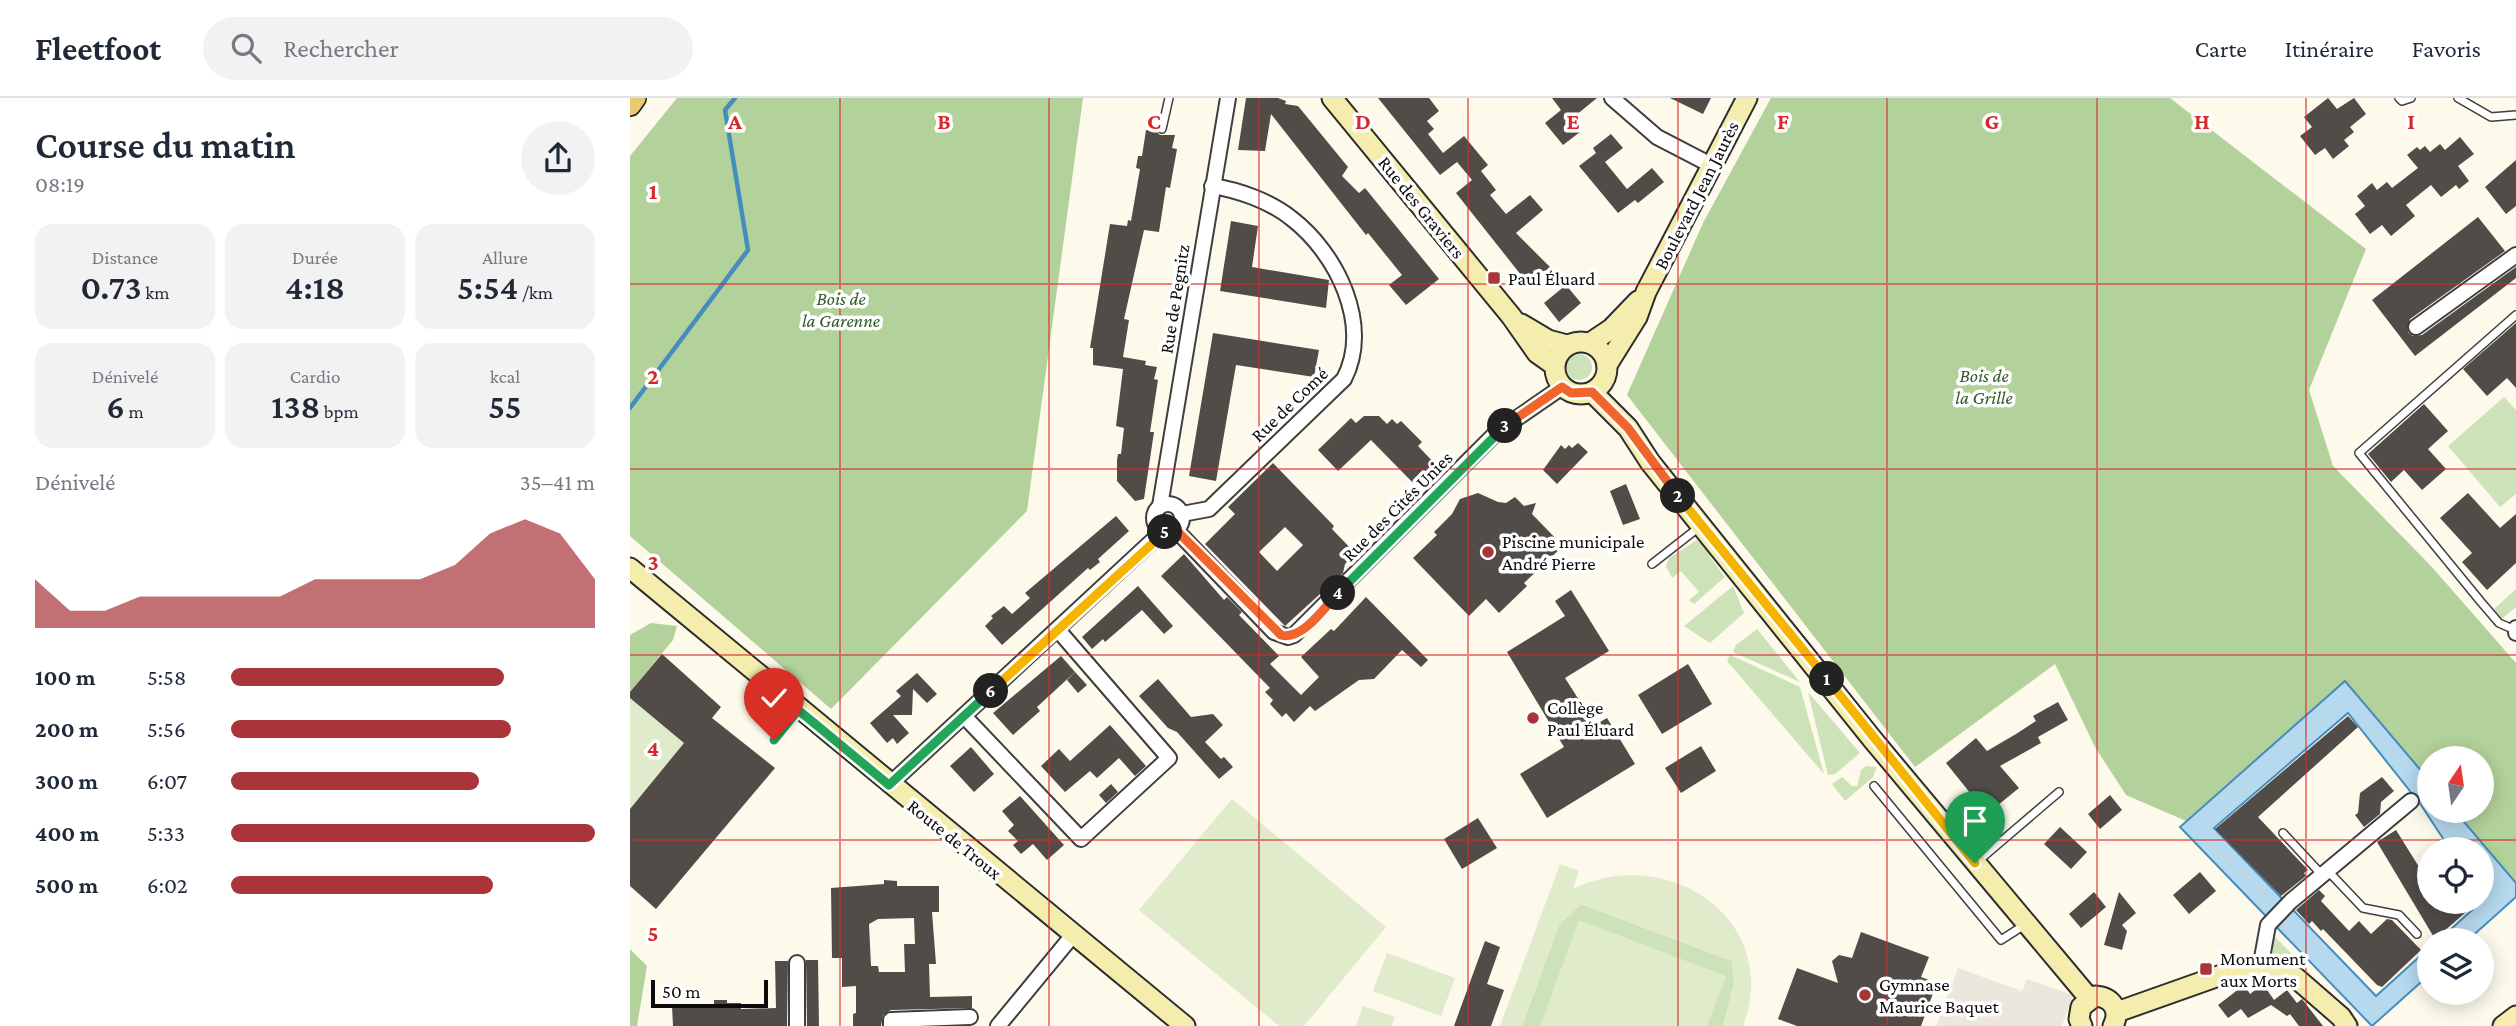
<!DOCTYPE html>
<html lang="fr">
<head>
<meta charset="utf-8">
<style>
  body { margin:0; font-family:"Crimson Pro",serif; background:#f2f2f3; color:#1f2937; height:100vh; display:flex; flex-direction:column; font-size:26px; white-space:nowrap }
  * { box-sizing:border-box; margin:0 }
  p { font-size:23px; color:#747a83 }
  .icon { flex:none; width:38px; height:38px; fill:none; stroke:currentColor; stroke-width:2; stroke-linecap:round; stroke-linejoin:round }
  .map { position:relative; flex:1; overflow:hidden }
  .panel { display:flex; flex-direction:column; background:#fff; width:630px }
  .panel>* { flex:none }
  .needle { width:46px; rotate:13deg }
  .fabs { position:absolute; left:1787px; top:648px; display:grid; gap:14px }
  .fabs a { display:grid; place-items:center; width:77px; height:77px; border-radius:50%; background:#fff; box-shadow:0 4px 18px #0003; font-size:35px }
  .scale { position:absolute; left:21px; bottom:18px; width:117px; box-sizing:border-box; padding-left:7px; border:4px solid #0b0b0b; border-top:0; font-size:19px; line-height:24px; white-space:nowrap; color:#0b0b0b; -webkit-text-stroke:5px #fff; paint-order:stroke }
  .pin { position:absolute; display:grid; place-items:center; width:60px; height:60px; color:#fff; margin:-72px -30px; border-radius:50% 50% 50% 0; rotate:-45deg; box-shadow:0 0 7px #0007 }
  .pin .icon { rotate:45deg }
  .km { position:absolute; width:35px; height:35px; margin:-18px; border-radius:50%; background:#222; color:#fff; font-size:19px; line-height:35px; text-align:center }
  .round { display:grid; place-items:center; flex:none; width:74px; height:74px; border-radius:37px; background:#f2f2f3 }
  .headline { display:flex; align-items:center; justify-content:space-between; height:119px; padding:0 35px }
  h1 { font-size:38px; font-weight:600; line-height:52px }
  .metrics { display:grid; grid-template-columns:repeat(3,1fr); gap:10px; height:119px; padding:7px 35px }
  .metrics div { display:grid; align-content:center; border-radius:18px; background:#f2f2f3; text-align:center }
  .metrics b { font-size:35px; font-weight:600 }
  .metrics small { font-size:19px; font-weight:400 }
  .metrics p { font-size:19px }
  .chart { height:196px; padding:14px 35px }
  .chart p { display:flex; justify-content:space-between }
  .chart svg { width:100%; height:126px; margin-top:7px; fill:#a9343a; opacity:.7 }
  ul { padding:0 35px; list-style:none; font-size:23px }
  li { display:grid; grid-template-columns:112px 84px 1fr; align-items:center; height:52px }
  li i { height:18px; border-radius:9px; background:#a9343a }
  header { display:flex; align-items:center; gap:42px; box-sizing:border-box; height:98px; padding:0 35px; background:#fff; border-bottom:2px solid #e0e1e3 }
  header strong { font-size:33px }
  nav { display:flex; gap:38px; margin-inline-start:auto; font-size:24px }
  .search { width:490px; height:63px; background:#f2f2f3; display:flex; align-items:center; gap:18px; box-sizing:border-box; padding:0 24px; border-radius:38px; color:#747a83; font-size:26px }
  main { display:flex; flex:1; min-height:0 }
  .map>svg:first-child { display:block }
</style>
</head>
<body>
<header>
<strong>Fleetfoot</strong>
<div class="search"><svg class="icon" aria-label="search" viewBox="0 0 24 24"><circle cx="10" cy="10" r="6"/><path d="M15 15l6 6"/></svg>Rechercher</div>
<nav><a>Carte</a><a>Itinéraire</a><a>Favoris</a></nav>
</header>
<main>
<section class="panel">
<div class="headline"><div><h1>Course du matin</h1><p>08:19</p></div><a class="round"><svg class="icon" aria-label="share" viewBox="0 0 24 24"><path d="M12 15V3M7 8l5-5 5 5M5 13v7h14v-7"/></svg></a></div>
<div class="metrics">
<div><p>Distance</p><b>0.73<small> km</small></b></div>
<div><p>Durée</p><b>4:18</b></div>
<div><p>Allure</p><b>5:54<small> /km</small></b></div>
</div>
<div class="metrics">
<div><p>Dénivelé</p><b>6<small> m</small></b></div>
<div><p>Cardio</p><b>138<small> bpm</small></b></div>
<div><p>kcal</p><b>55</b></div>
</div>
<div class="chart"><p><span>Dénivelé</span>35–41 m</p>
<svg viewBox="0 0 160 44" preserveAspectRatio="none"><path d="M0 44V27L10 38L20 38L30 33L40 33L50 33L60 33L70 33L80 27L90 27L100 27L110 27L120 22L130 11L140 6L150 11L160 27V44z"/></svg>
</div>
<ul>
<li><b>100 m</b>5:58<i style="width:75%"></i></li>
<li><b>200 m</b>5:56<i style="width:77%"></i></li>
<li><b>300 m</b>6:07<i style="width:68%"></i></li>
<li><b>400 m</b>5:33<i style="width:100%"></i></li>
<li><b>500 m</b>6:02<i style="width:72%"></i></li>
</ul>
</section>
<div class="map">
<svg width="1886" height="928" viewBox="0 0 1886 928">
  <rect width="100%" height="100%" fill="#fdf9eb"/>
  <!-- green -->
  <g fill="#cee2b9">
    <circle cx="949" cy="269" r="13"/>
    <polygon points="1874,299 1886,312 1886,396 1870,409 1818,348"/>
    <polygon points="1067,442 1083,456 1080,459 1095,479 1064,506 1059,502 1069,494 1051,473 1042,480 1036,468 1039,460"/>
    <polygon points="1103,488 1114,515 1080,545 1054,528"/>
    <polygon points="1886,491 1886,509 1872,521 1864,511"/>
    <polygon points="1127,531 1170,584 1103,554 1106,547"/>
    <polygon points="1100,557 1170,589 1194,676 1097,563"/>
    <polygon points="1178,594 1230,655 1205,676 1198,677"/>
    <polygon points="1236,668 1247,669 1243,679 1215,703 1202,686 1212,679 1222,688 1227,688 1231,672"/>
    <polygon points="951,806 1102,863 1104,886 1093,928 892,928 929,827"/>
    <polygon points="1643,837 1672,866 1641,858"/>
  </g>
  <!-- forest -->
  <g fill="#b3d19a">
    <polygon points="47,0 453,0 397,413 201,611 0,438 0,58"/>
    <polygon points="1141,0 1540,0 1736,151 1679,292 1703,368 1801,468 1886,565 1886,785 1824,712 1852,712 1852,660 1799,660 1799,682 1715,583 1556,723 1496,697 1465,649 1425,566 1285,669 997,297 1073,125"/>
    <polygon points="21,525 47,528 43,542 0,594 0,537"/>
    <polygon points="0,851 17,868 7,928 0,928"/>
  </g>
  <!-- pitch -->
  <g fill="#dfebca">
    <polygon points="0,600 54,645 0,711"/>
    <polygon points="602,701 756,829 674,928 649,928 509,812"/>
    <path d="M930,766L949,773L943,791C1037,745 1153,821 1113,928H1093L1104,886L1102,863L951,806L929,827L892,928H870Z"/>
    <polygon points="949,822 1096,878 1077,928 910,928"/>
    <polygon points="757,855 825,880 811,918 743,893"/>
    <polygon points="733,908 765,919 761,928 726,928"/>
  </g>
  <!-- plaza -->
  <polygon fill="#ebe7dc" points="1328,870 1392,893 1397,881 1443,897 1432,928 1306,928"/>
  <!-- water -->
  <polygon fill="#b6d9ee" stroke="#458dbc" stroke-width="2" points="1715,583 1799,682 1799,712 1824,712 1886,785 1886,799 1838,842 1809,842 1853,802 1852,751 1820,751 1791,707 1718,615 1584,730 1746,898 1799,850 1799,877 1742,928 1550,729"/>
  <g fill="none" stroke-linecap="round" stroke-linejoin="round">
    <!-- stream -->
    <polyline stroke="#458dbc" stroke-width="4.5" points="0,310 118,152 95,12 105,0"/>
  </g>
  <!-- building -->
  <g fill="#524c49" fill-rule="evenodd">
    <polygon points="616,0 648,0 656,3 655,6 668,8 718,69 712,78 729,95 735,90 809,181 776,207 759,187 772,177 738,135 736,137 641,16 635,53 608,52"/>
    <polygon points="748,0 799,0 809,13 797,23 804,31 798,36 813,55 834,38 858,67 851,73 866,92 860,97 876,116 900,97 913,112 886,135 920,169 899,187 826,95 842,82 827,64 810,77"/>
    <polygon points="922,0 967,0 940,22 950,34 933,47 915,25 931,12"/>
    <polygon points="1040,0 1081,0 1073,16"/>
    <polygon points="1698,0 1707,11 1724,0 1736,16 1720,29 1724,34 1714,42 1719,48 1703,61 1695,50 1685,57 1670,38 1682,29 1674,19"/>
    <polygon points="523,30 530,37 545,37 542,50 547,51 540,90 536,89 529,134 514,132 494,221 499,222 493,259 516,263 515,267 527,269 524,281 528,282 520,334 524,334 514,401 505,403 487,383 487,362 488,356 491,356 494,330 486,328 493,271 463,267 463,250 460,250 480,126 497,128 498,122 501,123 510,71 506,70 508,58 512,58 516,32 522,33"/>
    <polygon points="981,36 993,50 975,64 997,91 1022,70 1034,84 1008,105 1005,102 988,115 949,68 966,55 963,50"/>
    <polygon points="1830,39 1844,56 1828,68 1839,83 1829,91 1826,87 1811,99 1801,87 1776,107 1785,118 1761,138 1752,127 1740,136 1725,116 1735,108 1727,98 1742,85 1747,92 1757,84 1762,90 1788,70 1777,57 1787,49 1790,52 1795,48 1800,54 1810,46 1815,52"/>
    <polygon points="1886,62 1886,108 1876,116 1855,89"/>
    <polygon points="1848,119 1875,153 1780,221 1778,234 1783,238 1792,237 1886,169 1886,180 1785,258 1742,202"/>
    <polygon points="601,123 628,128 622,169 699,182 696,210 590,193"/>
    <polygon points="936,187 951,205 929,224 914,205"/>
    <polygon points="1886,225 1886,290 1877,280 1857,298 1833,271"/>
    <polygon points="583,235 689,252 684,279 606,267 586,383 559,378"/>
    <polygon points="1794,306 1818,333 1798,351 1816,371 1792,392 1774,372 1761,384 1738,356"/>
    <polygon points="734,318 749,318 757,326 762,321 767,326 771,323 792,344 788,348 809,370 788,390 741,342 708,373 688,352 721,320 726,325"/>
    <polygon points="948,345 958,354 927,386 913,372 931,347 935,351 939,347 942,350"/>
    <path d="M643,365L704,428L702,431L726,456L715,466L713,475L655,528L575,446L605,416L598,409ZM655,429L673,447L647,473L629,454Z"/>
    <polygon points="996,386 1010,421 993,427 980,393"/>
    <polygon points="848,395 868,404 876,405 885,399 894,408 906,405 902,416 933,448 894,485 897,488 869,515 856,501 839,518 783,460 807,437 804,434 822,416 830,401"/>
    <polygon points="1838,395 1870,430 1886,416 1886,465 1857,492 1832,464 1842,455 1810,420"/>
    <polygon points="486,418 499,433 468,461 470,464 460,472 458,470 372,547 355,528 363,520 361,518 374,508 382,516 400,500 395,495"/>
    <polygon points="554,456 594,502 597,499 612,514 609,517 649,558 640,566 671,597 689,579 671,559 701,531 704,533 736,499 798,562 791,569 772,552 744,581 729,582 685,613 680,608 664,624 656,615 652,619 640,606 643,602 635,594 640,590 531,478"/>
    <polygon points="508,488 543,528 534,536 512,512 475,544 473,541 462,551 452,539"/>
    <polygon points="941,492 979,553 935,580 965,627 977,620 1005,666 917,720 890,676 934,649 877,554 935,518 925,503"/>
    <polygon points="32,556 91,609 82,620 145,670 26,811 0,788 0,711 54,645 0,600 0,594"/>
    <polygon points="431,558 445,574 407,609 410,613 383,637 363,615"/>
    <polygon points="1058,566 1082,606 1032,636 1008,597"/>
    <polygon points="445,574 457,587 448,595 437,582"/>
    <polygon points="287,575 307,596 297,605 283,591 282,617 263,617 279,635 267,646 263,640 257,645 240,625 271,598 266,593"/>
    <polygon points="528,581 561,619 583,616 593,627 575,644 591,661 594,659 603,669 589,681 547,634 538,630 509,598"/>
    <polygon points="1428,604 1438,622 1408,639 1411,645 1370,668 1389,690 1357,716 1316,665 1346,640 1357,653 1386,636 1406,623 1403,618"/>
    <polygon points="1718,618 1728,629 1628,719 1678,772 1674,775 1676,778 1651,798 1585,731"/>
    <polygon points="480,627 516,668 505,678 489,660 467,680 460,673 435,694 411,668 429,651 440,663"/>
    <polygon points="1071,648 1086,673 1051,695 1035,670"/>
    <polygon points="341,649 364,676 344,694 320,668"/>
    <polygon points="1752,679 1764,693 1751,704 1750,716 1734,729 1725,717 1728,715 1730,695"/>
    <polygon points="481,686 488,694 476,705 469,697"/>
    <polygon points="1480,697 1492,712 1470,731 1458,716"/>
    <polygon points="390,698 434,747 417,762 403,746 391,756 383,747 388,743 378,733 384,727 372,713"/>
    <polygon points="848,720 867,750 832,771 814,741"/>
    <polygon points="1430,729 1457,754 1441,771 1414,746"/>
    <polygon points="1766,732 1799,785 1799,803 1812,803 1819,815 1837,803 1843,808 1805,841 1747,744"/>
    <polygon points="1570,774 1586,793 1559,816 1543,797"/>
    <path d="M254,782L267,783V788H309V814H302L306,866H299L300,899L342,898V910L261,912L253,917L251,928H223V916L226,915V888L212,889V860H202L201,790L254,786ZM284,820L285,846H274L275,874H249L248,868H241L239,826L248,821Z"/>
    <polygon points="1689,792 1695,798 1691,803 1719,833 1729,823 1741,836 1757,821 1762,822 1791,852 1752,889 1747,887 1693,831 1691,833 1682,823 1679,826 1666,812"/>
    <polygon points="1464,794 1476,809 1451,830 1439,816"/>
    <polygon points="1489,794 1506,815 1492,827 1497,833 1492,852 1474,847"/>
    <polygon points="1231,834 1299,859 1291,879 1304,884 1305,890 1291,928 1167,928 1148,921 1167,870 1208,885 1202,863 1209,857 1222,860"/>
    <polygon points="855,843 870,849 857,886 874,892 861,928 824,928"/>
    <polygon points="176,862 188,862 189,928 177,928"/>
    <polygon points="145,863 158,863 157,928 43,928 42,908 84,907 84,902 97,902 97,905 111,905 111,911 146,910"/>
    <polygon points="1633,886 1644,902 1657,892 1667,905 1672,901 1693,928 1669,928 1660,916 1657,918 1641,907 1618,920 1611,911 1598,920 1588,907 1614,887 1620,896"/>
  </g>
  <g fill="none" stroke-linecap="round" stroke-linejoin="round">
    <!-- lane casing -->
    <g stroke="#3e3e3e" stroke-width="10">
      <g id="lane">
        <polyline points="1769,0 1772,3 1781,0"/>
        <polyline points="1828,0 1861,19 1886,17"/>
        <polyline points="532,31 539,0"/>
        <polyline points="1022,466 1068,430"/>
        <polyline points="1885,532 1869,525 1851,504 1729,355 1886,217"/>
        <polyline points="144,642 168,612"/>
        <polyline points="1244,688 1371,842 1396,826"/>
        <polyline points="1653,735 1692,777"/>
        <polyline points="1347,764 1429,694"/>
        <polyline points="1698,773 1733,810 1769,817 1787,836"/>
      </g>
    </g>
    <!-- street casing -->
    <g stroke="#3e3e3e" stroke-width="18">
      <g id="street">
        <polyline points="982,0 1027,39 1081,67"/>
        <polyline points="1786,229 1886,157"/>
        <circle cx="538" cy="420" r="14"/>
        <polyline points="530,408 598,0"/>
        <path d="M552,416L579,411L714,281C742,227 707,155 661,120C640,103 608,92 582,88"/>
        <polyline points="546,432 644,534 658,539 664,537 867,334 932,289"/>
        <polyline points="1886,530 1886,535"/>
        <polyline points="334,618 451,741 539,660 428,532"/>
        <polyline points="259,687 533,433"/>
        <polyline points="167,865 167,928"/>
        <polyline points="1630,871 1638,827 1661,803 1781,703"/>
        <polyline points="261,928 261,922 340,919"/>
        <polyline points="368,928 443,837"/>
      </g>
    </g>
    <!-- secondary casing -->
    <g stroke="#2d2d2d" stroke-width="23">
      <g id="secondary">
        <polyline points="702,0 881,218 907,255 924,267"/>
        <polyline points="891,226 918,242 937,247"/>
        <circle cx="951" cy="270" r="26"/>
        <polyline points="960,245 981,231 1008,203"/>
        <polyline points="977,267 1007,219 1016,194 1117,0"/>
        <polyline points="962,294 998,330 1020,364 1243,642 1459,900"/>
        <polyline points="0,470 555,928"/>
        <polyline points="1487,914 1614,869 1665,879 1711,919 1717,928"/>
        <path d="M1452,928L1449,921L1451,909L1465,898C1482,899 1491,912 1483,928"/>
        <polyline points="1873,928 1886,918"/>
      </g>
    </g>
    <!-- primary casing -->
    <g stroke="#1c1c1c" stroke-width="24">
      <polyline id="primary" points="0,7 5,0"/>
    </g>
    <!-- lane -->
    <use href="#lane" stroke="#fff" stroke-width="7"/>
    <!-- street -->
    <use href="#street" stroke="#fff" stroke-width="14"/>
    <!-- secondary -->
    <use href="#secondary" stroke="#f5edad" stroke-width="19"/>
    <!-- primary -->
    <use href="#primary" stroke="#e8cb70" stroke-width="21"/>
  </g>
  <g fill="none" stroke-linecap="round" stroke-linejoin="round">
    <!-- split-1 casing -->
    <g stroke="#fff" stroke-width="14">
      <polyline id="split-1" points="1197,581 1345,765"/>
    </g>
    <!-- split-2 casing -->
    <g stroke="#fff" stroke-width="14">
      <polyline id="split-2" points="1048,398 1197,581"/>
    </g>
    <!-- split-3 casing -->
    <g stroke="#fff" stroke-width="14">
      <polyline id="split-3" points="875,328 932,289 941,295 962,294 998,330 1048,398"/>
    </g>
    <!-- split-4 casing -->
    <g stroke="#fff" stroke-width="14">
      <polyline id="split-4" points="708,495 875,328"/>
    </g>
    <!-- split-5 casing -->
    <g stroke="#fff" stroke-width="14">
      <path id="split-5" d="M535,434L546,432L651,537C672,543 695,509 708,495"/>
    </g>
    <!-- split-6 casing -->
    <g stroke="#fff" stroke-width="14">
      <polyline id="split-6" points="361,593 535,434"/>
    </g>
    <!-- split-7 casing -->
    <g stroke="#fff" stroke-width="14">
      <polyline id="split-7" points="184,625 259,687 361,593"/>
    </g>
    <!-- split-8 casing -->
    <g stroke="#fff" stroke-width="14">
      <polyline id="split-8" points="144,642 168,612 184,625"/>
    </g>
    <!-- split-1 -->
    <use href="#split-1" stroke="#f5b400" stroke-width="9"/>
    <!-- split-2 -->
    <use href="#split-2" stroke="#f5b400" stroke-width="9"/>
    <!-- split-3 -->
    <use href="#split-3" stroke="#f0652b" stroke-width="9"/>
    <!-- split-4 -->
    <use href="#split-4" stroke="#22a559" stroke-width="9"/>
    <!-- split-5 -->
    <use href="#split-5" stroke="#f0652b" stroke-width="9"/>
    <!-- split-6 -->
    <use href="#split-6" stroke="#f5b400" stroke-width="9"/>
    <!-- split-7 -->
    <use href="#split-7" stroke="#22a559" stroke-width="9"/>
    <!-- split-8 -->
    <use href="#split-8" stroke="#22a559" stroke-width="9"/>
  </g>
  <!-- grid -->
  <path fill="none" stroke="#d62828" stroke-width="2" stroke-opacity="0.55" d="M210,0V928M419,0V928M629,0V928M838,0V928M1048,0V928M1257,0V928M1467,0V928M1676,0V928M0,186H1886M0,371H1886M0,557H1886M0,742H1886"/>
  <!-- markers -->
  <g fill="#a9343a" stroke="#fff" stroke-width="2.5">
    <rect x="857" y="173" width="14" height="14" rx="3.5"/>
    <circle cx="858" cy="454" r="7"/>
    <circle cx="903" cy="620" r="7"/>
    <rect x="1569" y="864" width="14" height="14" rx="3.5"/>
    <circle cx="1235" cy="897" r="7"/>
  </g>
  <g text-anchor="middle" stroke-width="7" stroke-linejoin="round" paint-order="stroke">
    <!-- street labels -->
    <g font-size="19" fill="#0b0b0b" stroke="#fff">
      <text transform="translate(1066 97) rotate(-63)" y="7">Boulevard Jean Jaurès</text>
      <text transform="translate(792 109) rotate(51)" y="7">Rue des Graviers</text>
      <text transform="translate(544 201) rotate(-81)" y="7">Rue de Pegnitz</text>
      <text transform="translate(659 306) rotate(-44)" y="7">Rue de Comé</text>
      <text transform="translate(767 408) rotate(-45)" y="7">Rue des Cités Unies</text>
      <text transform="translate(325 741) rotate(39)" y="7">Route de Troux</text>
    </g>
    <!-- poi labels -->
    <g font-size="19" fill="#0b0b0b" stroke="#fff" text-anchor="start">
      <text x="878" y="187">Paul Éluard</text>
      <text x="872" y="450">Piscine municipale<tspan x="872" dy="22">André Pierre</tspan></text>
      <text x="917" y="616">Collège<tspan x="917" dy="22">Paul Éluard</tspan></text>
      <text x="1590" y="867">Monument<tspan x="1590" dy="22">aux Morts</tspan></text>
      <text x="1249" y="893">Gymnase<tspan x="1249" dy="22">Maurice Baquet</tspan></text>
    </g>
    <!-- park labels -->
    <g font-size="19" font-style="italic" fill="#2f5a24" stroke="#fff">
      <text x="211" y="207">Bois de<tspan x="211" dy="22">la Garenne</tspan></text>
      <text x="1354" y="284">Bois de<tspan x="1354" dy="22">la Grille</tspan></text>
    </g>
  </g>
  <g font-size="23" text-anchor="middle" font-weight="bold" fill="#d62828" stroke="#fff" stroke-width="7" stroke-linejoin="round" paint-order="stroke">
    <text x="105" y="31">A</text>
    <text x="314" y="31">B</text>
    <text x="524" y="31">C</text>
    <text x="733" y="31">D</text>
    <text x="943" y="31">E</text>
    <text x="1153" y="31">F</text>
    <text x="1362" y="31">G</text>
    <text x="1572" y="31">H</text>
    <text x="1781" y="31">I</text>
    <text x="23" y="101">1</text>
    <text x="23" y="286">2</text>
    <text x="23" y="472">3</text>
    <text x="23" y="658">4</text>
    <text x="23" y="843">5</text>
  </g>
</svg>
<div class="fabs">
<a><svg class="needle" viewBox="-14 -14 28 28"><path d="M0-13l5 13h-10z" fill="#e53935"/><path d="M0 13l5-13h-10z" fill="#747a83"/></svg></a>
<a><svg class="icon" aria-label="locate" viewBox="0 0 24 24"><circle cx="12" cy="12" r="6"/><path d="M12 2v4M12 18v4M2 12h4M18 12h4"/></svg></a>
<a><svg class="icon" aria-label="layers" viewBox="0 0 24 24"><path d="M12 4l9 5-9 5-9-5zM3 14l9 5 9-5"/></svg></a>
</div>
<div class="scale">50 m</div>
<div class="pin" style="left:1345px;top:765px;background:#1e9e55"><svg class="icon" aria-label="arrive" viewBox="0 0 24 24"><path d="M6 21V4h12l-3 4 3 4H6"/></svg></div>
<div class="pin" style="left:144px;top:642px;background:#d93025"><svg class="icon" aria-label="check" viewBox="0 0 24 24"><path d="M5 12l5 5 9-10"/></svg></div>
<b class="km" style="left:1197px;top:581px">1</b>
<b class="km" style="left:1048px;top:398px">2</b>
<b class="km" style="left:875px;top:328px">3</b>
<b class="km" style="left:708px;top:495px">4</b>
<b class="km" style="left:535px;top:434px">5</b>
<b class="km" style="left:361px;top:593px">6</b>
</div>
</main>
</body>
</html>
